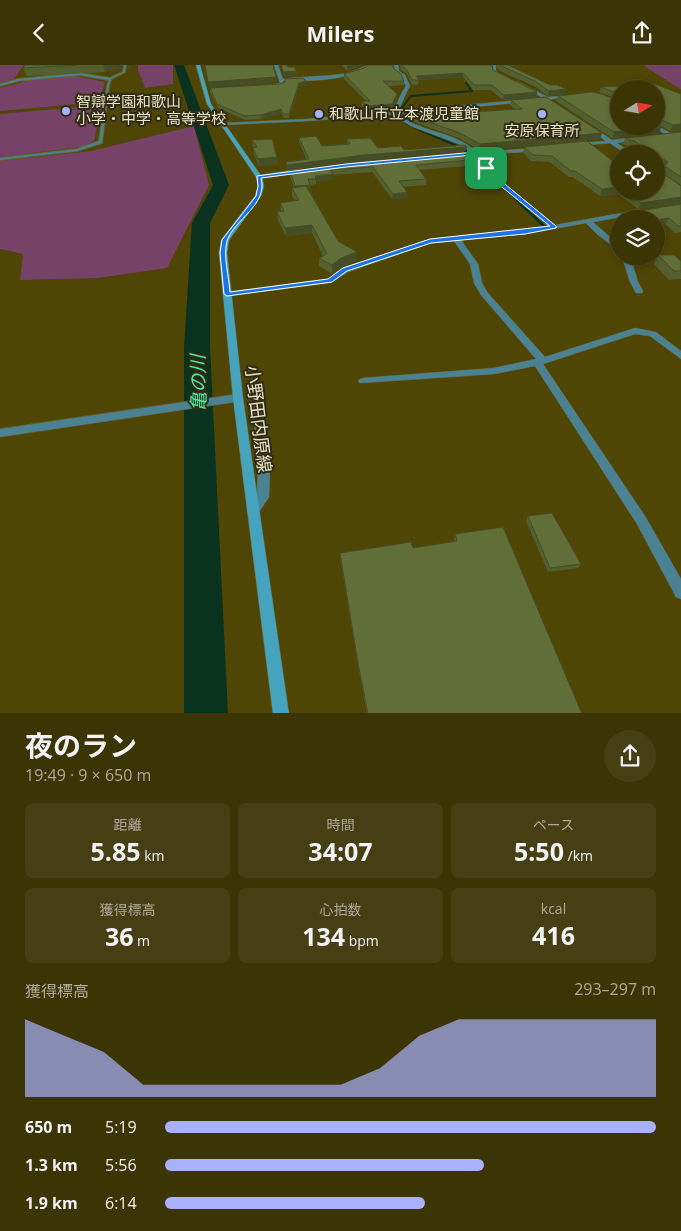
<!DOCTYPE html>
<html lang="ja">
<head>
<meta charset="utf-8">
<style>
  body { margin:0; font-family:"Open Sans","Noto Sans JP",sans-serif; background:#463f13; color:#f1f3f6; height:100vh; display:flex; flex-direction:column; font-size:19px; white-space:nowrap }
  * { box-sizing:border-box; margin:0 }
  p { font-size:16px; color:#acaa9a }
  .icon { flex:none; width:28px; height:28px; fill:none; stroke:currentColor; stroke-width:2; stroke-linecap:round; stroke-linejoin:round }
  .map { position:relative; height:648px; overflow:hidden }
  .panel { display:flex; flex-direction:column; background:#3b3404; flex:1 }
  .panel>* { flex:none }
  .needle { width:32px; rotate:79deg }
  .buttons { position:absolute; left:610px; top:15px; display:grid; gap:10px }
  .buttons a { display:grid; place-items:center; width:55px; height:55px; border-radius:50%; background:#3b3404; box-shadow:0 2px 8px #0003,0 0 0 1px #544f26; font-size:25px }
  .pin { position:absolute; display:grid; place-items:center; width:42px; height:42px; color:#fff; margin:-21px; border-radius:10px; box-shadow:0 2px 8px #0006 }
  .round { display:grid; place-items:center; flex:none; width:52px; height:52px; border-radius:26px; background:#463f13 }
  .head { display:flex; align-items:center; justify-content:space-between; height:85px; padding:0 25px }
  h1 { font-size:28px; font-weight:700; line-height:38px }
  .metrics { display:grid; grid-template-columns:repeat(3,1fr); gap:8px; height:85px; padding:5px 25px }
  .metrics div { display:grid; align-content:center; border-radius:8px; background:#463f13; text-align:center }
  .metrics b { font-size:25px; font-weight:700 }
  .metrics small { font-size:14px; font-weight:400 }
  .metrics p { font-size:14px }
  .chart { height:140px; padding:10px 25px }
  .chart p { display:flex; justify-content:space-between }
  .chart svg { width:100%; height:90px; margin-top:5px; fill:#a9b0fc; opacity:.7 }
  ul { padding:0 25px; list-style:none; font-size:16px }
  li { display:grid; grid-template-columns:80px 60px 1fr; align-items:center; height:38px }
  li i { height:12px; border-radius:6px; background:#a9b0fc }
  header { display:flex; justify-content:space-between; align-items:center; height:65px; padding:0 25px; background:#3b3404; font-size:22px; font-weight:700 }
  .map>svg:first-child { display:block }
</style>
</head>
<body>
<header><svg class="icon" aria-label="back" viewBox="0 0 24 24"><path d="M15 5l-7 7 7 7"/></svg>Milers<svg class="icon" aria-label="share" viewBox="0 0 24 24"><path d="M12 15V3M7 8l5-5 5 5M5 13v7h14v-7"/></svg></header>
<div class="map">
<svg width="681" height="649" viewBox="0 0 681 649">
  <rect width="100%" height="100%" fill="#4f4505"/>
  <!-- green -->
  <g fill="#774267">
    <polygon points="0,0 24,0 14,14 0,18"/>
    <polygon points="138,0 173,0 173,19 145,23 138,5"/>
    <polygon points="643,0 681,0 681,25 680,24"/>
    <polygon points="71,10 105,17 99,37 0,46 0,23 39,13"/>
    <polygon points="102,40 94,76 81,82 0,92 0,49"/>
    <polygon points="194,61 209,120 167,203 98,213 20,215 23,189 0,184 0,96 91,86"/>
  </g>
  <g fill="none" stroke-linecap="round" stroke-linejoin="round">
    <!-- stream-far2 -->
    <polyline stroke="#09321f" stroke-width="2" points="402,56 392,49 401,44 411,31 472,26 466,18 472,16"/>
    <!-- stream-far1 -->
    <path stroke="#09321f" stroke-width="2.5" d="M400,54C423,70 452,74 474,92"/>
    <!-- stream -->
    <polyline stroke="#09321f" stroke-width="3" points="515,133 543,160"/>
    <!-- river -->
    <polygon fill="#09321f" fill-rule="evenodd" points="174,0 184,0 229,120 210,158 210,282 228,649 184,649 184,282 192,158 213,120"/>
    <!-- lane casing -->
    <g stroke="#6a6128" stroke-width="2">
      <polygon id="lane" points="124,0 126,0 125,7 111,14 109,21 102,78 77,86 0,95 0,93 77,84 99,76 107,21 109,15 80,10 18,16 0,21 0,19 18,14 80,8 110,13 123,7"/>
    </g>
    <!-- street casing -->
    <g stroke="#6a6128" stroke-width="1">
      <g id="street">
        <path d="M274,0H278L283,14C302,11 322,12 342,9C352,8 364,0 372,0C351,16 309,16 283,16V20L271,22L269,20L280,18Z"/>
        <path d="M394,0H398L399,6L405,10L410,21C405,29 403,37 398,46L543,33L515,18L516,16L548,32L572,30V32L552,34L550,36L547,35L398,49C420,68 456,66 476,87L538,83V85L536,86L478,90L506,120L555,160L633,146L636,148L633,150L593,157L619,180V186L597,169L586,158L525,169L461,175L478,199L482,218L487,227L545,292L635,263L656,267L681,286V294L650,271L635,269L543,299L645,451L681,514V534L676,532L637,459L535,301L494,309L360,318L358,316L360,314L363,313L494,303L536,294L481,230L474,218L470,199L454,176L431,178L348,207L330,218L227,231L223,229L227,227L328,214L342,203L430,174L525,165L548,161L502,122L473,91L469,90L470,88L464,81L413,62L395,52L394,49L307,56L222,60L220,59L222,58L307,54L393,46C398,38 400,29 406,21L402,12L395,7Z"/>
        <polygon points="492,0 496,0 496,6 504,11 504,13 493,8"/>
        <polygon points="656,60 672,69 673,70 668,71 654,62"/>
        <polygon points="591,61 612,75 638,72 641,74 617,78 633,89 626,89 610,78 576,81 576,79 578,78 606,76 589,64"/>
        <polygon points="302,104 305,106 304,107 259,114 256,112 259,110"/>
        <polygon points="622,191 630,191 638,217 643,226 642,228 636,228 630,217"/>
        <polygon points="257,328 262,332 270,402 269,432 257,450 253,451 249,450 247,446 257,431 258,402 252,332"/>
        <polygon points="238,329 242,330 243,333 242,336 0,372 0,364"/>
      </g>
    </g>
    <!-- secondary casing -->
    <g stroke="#6a6128" stroke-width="1">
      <polygon id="secondary" points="196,0 200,0 211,39 262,112 264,121 261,131 229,175 227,188 243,333 289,649 273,649 233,333 219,188 221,175 255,131 258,121 256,112 207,39"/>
    </g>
    <!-- lane -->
    <use href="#lane" fill="#4b8293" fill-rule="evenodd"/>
    <!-- street -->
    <use href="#street" fill="#4b8293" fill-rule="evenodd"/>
    <!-- secondary -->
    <use href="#secondary" fill="#45a3be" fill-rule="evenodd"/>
  </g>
  <!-- wall -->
  <g fill="#545f30">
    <polygon points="25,0 123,0 122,3 105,7 27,11 23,3"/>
    <polygon points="342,0 363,0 347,6"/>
    <polygon points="400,0 492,0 493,5 537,27 536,32 503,35 491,25 473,25 463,12 419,15 418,20 412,20 407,9 401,5"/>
    <polygon points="497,0 520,0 510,1 550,20 566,24 564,29 548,31 534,21 498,5"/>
    <polygon points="364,3 393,3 404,16 404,20 388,21 397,29 397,34 392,44 368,46 362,41 362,36 366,36 344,14 344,9"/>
    <polygon points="306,16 306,20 299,22 289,53 284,53 281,48 262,54 245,55 218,43 210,27 210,23 280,19"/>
    <polygon points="655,19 681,29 681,65 670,66 657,59 661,62 659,68 612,73 556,36 558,31 591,27 602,29 619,36 619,61 656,61 656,24 619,24 619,35 599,27 601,22"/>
    <polygon points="511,35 600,74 479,85 459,73 417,58 404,50 404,45 441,46 470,47 515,44 510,40"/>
    <polygon points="388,48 388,51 383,58 376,52 376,49"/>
    <polygon points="681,67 681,120 660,106 662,101 656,97 656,89 643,89 632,82 623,79 625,73"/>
    <polygon points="299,73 322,81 347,79 347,74 378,83 466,86 364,95 287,105 286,97 307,95 299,77"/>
    <polygon points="252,75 277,92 278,99 259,101 254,90"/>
    <polygon points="524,82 619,101 619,126 656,126 658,105 681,121 681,138 638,144 618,129 600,131 573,112 569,112 550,97 531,96 523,88"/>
    <polygon points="480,94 479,100 419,105 426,114 426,120 403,122 407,127 407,133 392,134 372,107 333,110 333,114 316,116 316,119 310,120 310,125 309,125 338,176 357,195 341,202 332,209 319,201 319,193 323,191 312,168 286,171 278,155 277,147 281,147 280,138 295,136 292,131 292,123 294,122 290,112 290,106"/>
    <polygon points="681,139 681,167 675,168 665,159 656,161 656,154 619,154 621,149"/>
    <polygon points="658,190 681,196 681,214 669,215 654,199"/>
    <polygon points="528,451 581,499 578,503 548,507 526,456"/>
    <polygon points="455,469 582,649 367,649 358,601 340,492 340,488 413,483 454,476 454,474"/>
  </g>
  <!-- shaded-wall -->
  <g fill="#454d27">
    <polygon points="103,0 123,0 122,3 105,7"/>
    <rect x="127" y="0" width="4" height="3"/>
    <polygon points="350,0 363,0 347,6 347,1"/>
    <polygon points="297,6 298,11 283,12 283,7"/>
    <polygon points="463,8 463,12 416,15 416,11"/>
    <polygon points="276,12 277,17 209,23 208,17"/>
    <polygon points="306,16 306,20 299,22 289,53 289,49 299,18"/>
    <polygon points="566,24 564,29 548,31 549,26"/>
    <polygon points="537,27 536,32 503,35 504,30"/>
    <polygon points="397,29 397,34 392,44 368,46 368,41"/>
    <polygon points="281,44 281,48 262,54 261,50"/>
    <polygon points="388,48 388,51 383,58 383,54"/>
    <polygon points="681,59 681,65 670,66 673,60"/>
    <polygon points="661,62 659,68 612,73 614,67"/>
    <polygon points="602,68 600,74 479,85 480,79"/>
    <polygon points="467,82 466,86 364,95 287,105 287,100 364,90"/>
    <polygon points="277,92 278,99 259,101 258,94"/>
    <polygon points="333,109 333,114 316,116 315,111"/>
    <polygon points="310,120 310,125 296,127 295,121"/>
    <polygon points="619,122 618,129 600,131 602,124"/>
    <polygon points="407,127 407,133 392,134 393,129"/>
    <polygon points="681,132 681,138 638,144 641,138"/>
    <polygon points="669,153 665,159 656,161 656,155"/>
    <polygon points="312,160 312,168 286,171 285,163"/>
    <polygon points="357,187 357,195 341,202 332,209 332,200 341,193"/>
  </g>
  <!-- building -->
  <g fill="#626e38" stroke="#454d27">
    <polygon points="25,0 77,0 23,3"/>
    <polygon points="205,0 273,0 276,12 208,17"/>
    <polygon points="281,0 287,0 288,2 294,2 297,6 283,7"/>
    <polygon points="368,0 393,0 393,3 401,9 404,16 383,16 397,29 392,39 368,41 362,36 370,36 344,9 364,3"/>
    <polygon points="401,0 492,0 493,5 537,27 504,30 492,20 474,20 463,8 416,11 419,15 412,15 407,5"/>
    <polygon points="499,0 508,0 550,20 557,20 566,24 549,26 535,16"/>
    <polygon points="303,13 306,16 299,18 289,49 283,49 281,44 261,50 245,51 217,39 210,23 280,19 285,17 285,14"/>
    <polygon points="655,19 681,29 681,59 673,60 658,53 656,55 656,24 619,24 619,29 601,22"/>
    <polygon points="591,27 602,29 619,36 619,61 656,61 656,58 661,62 614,67 558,31"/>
    <polygon points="546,32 602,68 480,79 460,68 418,53 404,45 436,43 441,46 460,42 470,47 522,44 511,35"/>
    <polygon points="388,48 383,54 376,49"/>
    <polygon points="681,67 681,112 663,100 667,99 664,97 668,97 656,90 656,89 654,89 634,76 625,73"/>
    <polygon points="316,71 322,81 350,79 347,74 370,73 378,83 401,81 404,85 465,80 467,82 364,90 287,100 286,97 309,94 299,73"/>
    <polygon points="272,74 277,92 258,94 253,83 257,82 252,75"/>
    <polygon points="587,76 619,101 619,122 602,124 575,106 571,106 552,91 533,90 524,82"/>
    <polygon points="473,88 480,94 416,100 426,114 399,116 407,127 393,129 373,102 330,105 333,109 315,111 316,114 308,114 310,120 295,121 290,106 364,96"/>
    <polygon points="656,100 658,105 681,121 681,132 641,138 625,126 656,126"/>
    <polygon points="306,121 338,176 357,187 341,193 332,200 319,193 327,189 312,160 285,163 277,147 284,146 280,138 299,135 292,123"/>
    <polygon points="681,139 681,161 678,161 669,153 656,155 656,154 627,154 621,149"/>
    <polygon points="658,190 674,190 681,196 681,206 674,206"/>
    <polygon points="552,448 581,499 550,503 528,451"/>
    <polygon points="503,462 582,649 368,649 358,598 340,488 411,477 413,483 457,476 455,469"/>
  </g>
  <!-- route -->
  <path fill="#1a73e8" stroke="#fff" fill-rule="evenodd" d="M475,87L506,120L556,161V163L525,169L431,178L347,206L332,217L227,231L224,229L220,188L222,175L256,131L258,121L257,111L346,99ZM473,90L502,122L550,161L430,174L343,203L328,214L230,227C229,212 223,191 227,176C234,154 268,141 261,113L346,102Z"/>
  <!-- markers -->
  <g fill="#a9b0fc" stroke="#302b14" stroke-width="2">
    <circle cx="66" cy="46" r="5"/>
    <circle cx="319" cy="49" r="5"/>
    <circle cx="542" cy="49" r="5"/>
  </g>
  <g text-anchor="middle" stroke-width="4" stroke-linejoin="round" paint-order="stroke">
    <!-- far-poi labels -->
    <g font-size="15" fill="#e7e2c5" stroke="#302b14" text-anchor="start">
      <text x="76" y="42">智辯学園和歌山<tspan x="76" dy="17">小学・中学・高等学校</tspan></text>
      <text x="329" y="54">和歌山市立本渡児童館</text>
      <text x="542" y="71" text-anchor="middle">安原保育所</text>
    </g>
    <!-- street labels -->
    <g font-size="18" fill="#e7e2c5" stroke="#302b14">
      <text transform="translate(258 354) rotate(83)" y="6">小野田内原線</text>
    </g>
    <!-- water labels -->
    <g font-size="19" font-style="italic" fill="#48eca2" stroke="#302b14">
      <text transform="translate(198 318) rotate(-91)" y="7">亀の川</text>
    </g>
  </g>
</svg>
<div class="buttons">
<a><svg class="needle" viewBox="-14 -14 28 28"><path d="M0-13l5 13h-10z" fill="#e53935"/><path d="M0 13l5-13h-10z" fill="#acaa9a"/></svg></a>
<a><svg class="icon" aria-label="locate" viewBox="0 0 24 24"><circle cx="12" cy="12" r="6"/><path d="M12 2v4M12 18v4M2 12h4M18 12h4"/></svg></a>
<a><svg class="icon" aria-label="layers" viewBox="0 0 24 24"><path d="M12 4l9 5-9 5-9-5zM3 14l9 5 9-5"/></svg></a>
</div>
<div class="pin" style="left:486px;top:103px;background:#1e9e55"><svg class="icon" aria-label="arrive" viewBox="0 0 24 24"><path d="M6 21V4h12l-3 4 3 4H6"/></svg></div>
</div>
<section class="panel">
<div class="head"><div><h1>夜のラン</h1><p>19:49 · 9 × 650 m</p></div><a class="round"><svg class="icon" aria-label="share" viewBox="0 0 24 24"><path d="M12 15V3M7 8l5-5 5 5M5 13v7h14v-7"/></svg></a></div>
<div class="metrics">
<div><p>距離</p><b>5.85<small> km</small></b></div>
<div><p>時間</p><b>34:07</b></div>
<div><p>ペース</p><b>5:50<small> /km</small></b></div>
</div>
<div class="metrics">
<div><p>獲得標高</p><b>36<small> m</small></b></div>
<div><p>心拍数</p><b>134<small> bpm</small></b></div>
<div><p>kcal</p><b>416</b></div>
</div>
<div class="chart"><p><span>獲得標高</span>293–297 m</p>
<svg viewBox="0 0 160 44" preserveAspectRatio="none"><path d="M0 44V6L10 14L20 22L30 38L40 38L50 38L60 38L70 38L80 38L90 30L100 14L110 6L120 6L130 6L140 6L150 6L160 6V44z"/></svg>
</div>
<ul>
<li><b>650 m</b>5:19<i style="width:100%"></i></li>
<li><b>1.3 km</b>5:56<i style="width:65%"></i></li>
<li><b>1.9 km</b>6:14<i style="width:53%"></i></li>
</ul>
</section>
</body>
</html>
